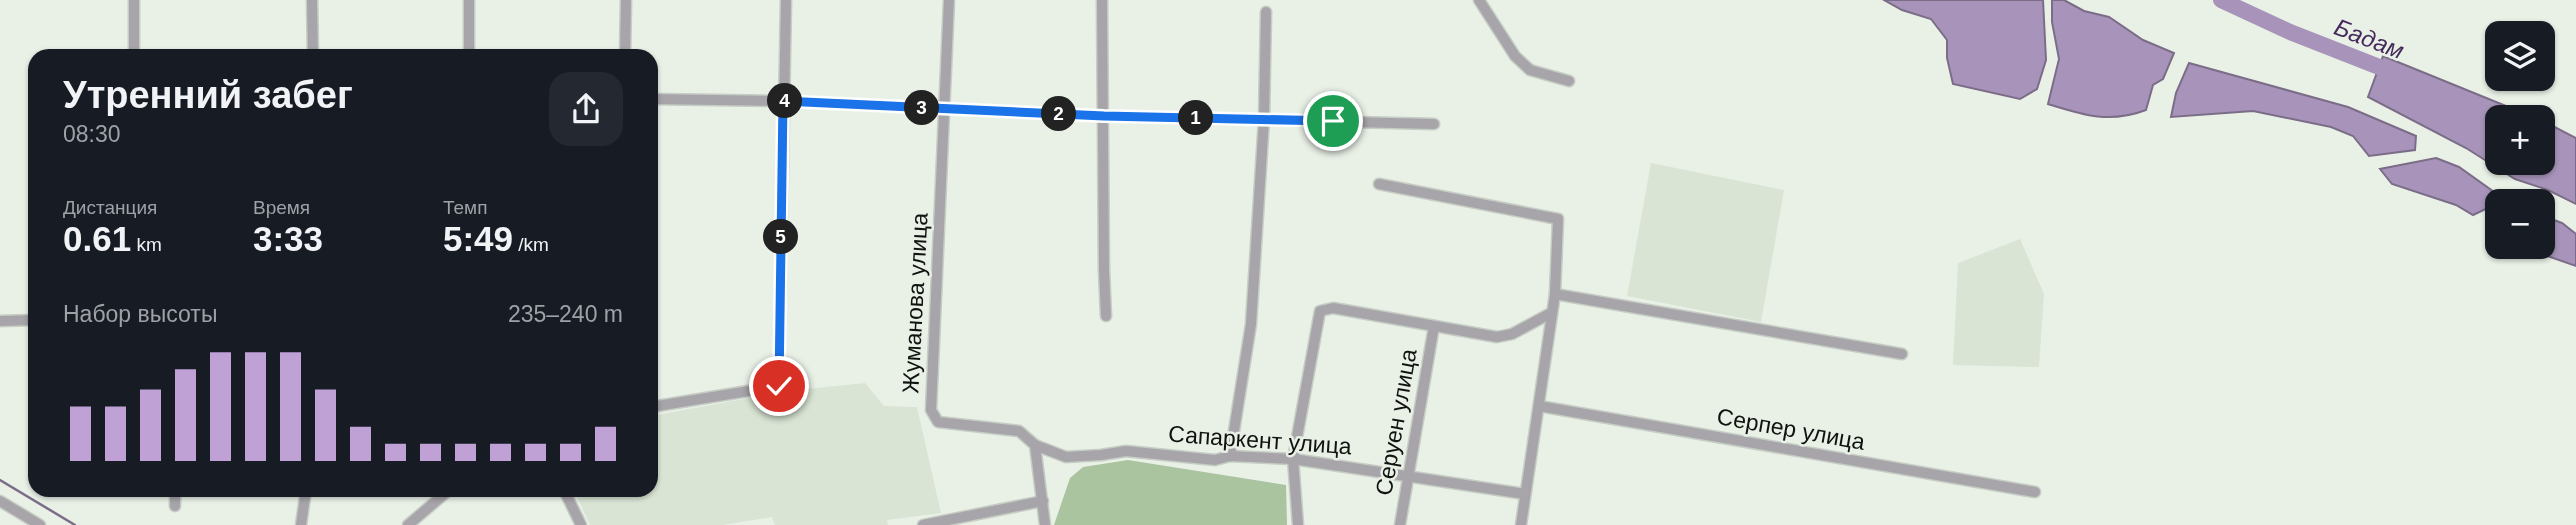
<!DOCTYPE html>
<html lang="ru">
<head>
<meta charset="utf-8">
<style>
  body { margin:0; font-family:Helvetica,sans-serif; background:#242831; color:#f1f3f6; height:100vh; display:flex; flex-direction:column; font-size:26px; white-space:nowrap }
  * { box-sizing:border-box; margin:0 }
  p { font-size:23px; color:#9ea1a6 }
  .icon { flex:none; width:38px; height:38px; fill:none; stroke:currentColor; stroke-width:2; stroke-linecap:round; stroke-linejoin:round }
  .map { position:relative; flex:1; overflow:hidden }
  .drawer { position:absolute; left:28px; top:49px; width:630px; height:448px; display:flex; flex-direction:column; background:#171b24; border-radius:21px; box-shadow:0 2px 5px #0004 }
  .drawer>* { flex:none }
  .tools { position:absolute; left:2485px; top:21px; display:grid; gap:14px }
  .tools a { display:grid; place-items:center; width:70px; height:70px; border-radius:14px; background:#171b24; box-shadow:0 2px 5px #0004; font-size:35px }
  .pin { position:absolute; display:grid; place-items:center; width:60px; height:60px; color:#fff; margin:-30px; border:4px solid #fff; border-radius:50%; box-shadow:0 2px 7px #0007 }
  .km { position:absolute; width:35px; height:35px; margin:-18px; border-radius:50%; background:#222; color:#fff; font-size:19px; line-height:35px; text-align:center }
  .round { display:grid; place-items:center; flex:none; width:74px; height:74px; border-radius:21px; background:#242831 }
  .overview { display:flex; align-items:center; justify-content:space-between; height:119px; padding:0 35px }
  h1 { font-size:38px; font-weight:600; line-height:52px }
  .stats { display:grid; grid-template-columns:repeat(3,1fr); gap:10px; height:119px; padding:7px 35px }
  .stats div { display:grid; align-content:center }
  .stats b { font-size:35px; font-weight:600 }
  .stats small { font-size:19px; font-weight:400 }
  .stats p { font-size:19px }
  .chart { height:196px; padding:14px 35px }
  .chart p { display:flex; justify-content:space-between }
  .chart svg { width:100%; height:126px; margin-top:7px; stroke:#bfa1d6; stroke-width:6 }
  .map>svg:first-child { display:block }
</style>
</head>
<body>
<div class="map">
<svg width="2576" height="525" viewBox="0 0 2576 525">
  <rect width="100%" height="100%" fill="#e9f1e7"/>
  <!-- built -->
  <g fill="#d9e4d4">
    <polygon points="1651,163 1784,190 1761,322 1627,296"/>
    <polygon points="2020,239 2044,294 2039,367 1953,365 1958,263"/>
    <polygon points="865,383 884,406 917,407 941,513 887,520 888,525 775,525 772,517 723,525 590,525 574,490 651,490 651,416 787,391"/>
  </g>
  <!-- green -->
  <polygon fill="#abc4a0" points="1128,460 1286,485 1287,525 1054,525 1070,478 1083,467"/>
  <!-- water -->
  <g fill="#a894ba" stroke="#7b6d87" stroke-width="2">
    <polygon points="1884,0 2043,0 2046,60 2037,89 2020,99 1953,84 1947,58 1947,40 1931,19 1902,10"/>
    <path d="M2052,0H2064L2084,11L2109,17L2143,40L2174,53L2163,79L2153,85L2146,110C2109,124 2083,115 2048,104L2059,59L2052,22Z"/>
    <polygon points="2383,56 2533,117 2497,117 2497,163 2543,163 2543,121 2576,138 2576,204 2548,190 2515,179 2466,148 2368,97"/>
    <polygon points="2189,63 2348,107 2416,136 2415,150 2369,156 2353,136 2331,127 2253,111 2171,117 2176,93"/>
    <polygon points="2436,158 2459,167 2494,192 2490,207 2473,215 2456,205 2392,184 2380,169"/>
    <polygon points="2543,216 2562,223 2576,234 2576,266 2522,247 2543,247"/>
  </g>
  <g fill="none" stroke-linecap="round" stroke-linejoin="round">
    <!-- stream -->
    <polyline stroke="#7b6d87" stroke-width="2.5" points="0,480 75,525"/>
    <!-- river -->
    <polyline stroke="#a894ba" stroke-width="16" points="2221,0 2290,32 2397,74"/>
    <!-- minor casing -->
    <g stroke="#c6cdc5" stroke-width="13">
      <g id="minor">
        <polyline points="312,0 313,56"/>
        <polyline points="949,0 931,410 938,422 1019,431 1035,445 1045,525"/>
        <polyline points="1102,0 1104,270 1106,316"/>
        <polyline points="1479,0 1515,56 1530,70 1569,81"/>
        <polyline points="134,56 134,0"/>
        <polyline points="469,56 469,0"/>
        <polyline points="625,56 626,0"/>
        <polyline points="651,99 783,101 1104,116 1434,124"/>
        <polyline points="1379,184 1558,219 1555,294 1521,525"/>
        <polyline points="1555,294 1902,354"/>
        <polyline points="0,321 35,320"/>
        <polyline points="1539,406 2035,492"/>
        <polyline points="651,407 779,386 786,0"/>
        <polyline points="1035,445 1066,457 1101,455 1126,451 1215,460 1230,456 1293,459 1525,494"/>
        <polyline points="1230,456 1251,324 1264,119 1266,12"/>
        <polyline points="564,490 581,525"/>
        <polyline points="0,501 40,525"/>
        <polyline points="175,506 175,490"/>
        <polyline points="301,525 306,490"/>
        <polyline points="408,525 449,490"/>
        <polyline points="923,525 1043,501"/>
        <polyline points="1298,525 1293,459 1320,311 1333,308 1497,337 1512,334 1551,313"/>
        <polyline points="1400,525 1434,326"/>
      </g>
    </g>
    <!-- minor -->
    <use href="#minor" stroke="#a7a5a9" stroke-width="10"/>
  </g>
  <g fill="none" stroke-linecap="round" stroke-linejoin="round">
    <!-- route casing -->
    <g stroke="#fff" stroke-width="14">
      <polyline id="route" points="779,386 783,101 1104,116 1333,121"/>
    </g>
    <!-- route -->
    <use href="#route" stroke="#1a73e8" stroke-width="9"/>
  </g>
  <g text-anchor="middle" stroke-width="5" stroke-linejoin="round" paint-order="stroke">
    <!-- street labels -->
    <g font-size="23" fill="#111310" stroke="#e9f1e7">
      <text transform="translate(915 303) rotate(-87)" y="8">Жуманова улица</text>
      <text transform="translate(1396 422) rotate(-80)" y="8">Серуен улица</text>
      <text transform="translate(1791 429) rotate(10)" y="8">Серпер улица</text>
      <text transform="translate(1260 440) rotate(4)" y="8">Сапаркент улица</text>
    </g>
    <!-- water labels -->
    <g font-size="24" font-style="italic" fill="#462a5b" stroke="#e9f1e7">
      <text transform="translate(2369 39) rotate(21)" y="8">Бадам</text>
    </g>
  </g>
</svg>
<div class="tools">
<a><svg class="icon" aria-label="layers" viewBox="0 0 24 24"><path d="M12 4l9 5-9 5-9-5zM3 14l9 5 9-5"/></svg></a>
<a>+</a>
<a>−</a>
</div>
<div class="pin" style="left:1333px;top:121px;background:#1e9e55"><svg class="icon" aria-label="arrive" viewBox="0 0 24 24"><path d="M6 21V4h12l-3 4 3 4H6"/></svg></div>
<div class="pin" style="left:779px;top:386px;background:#d93025"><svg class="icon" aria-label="check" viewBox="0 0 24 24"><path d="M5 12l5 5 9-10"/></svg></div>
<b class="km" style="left:1196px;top:118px">1</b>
<b class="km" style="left:1059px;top:114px">2</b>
<b class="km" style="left:922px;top:108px">3</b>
<b class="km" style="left:785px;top:101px">4</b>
<b class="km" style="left:781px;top:237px">5</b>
<section class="drawer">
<div class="overview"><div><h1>Утренний забег</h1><p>08:30</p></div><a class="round"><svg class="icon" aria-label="share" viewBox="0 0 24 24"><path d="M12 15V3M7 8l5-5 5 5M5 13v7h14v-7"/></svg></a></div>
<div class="stats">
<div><p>Дистанция</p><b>0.61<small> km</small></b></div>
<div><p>Время</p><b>3:33</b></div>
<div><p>Темп</p><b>5:49<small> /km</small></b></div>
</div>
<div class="chart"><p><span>Набор высоты</span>235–240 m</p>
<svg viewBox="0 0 160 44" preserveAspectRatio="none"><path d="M5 44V25M15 44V25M25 44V19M35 44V12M45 44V6M55 44V6M65 44V6M75 44V19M85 44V32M95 44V38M105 44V38M115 44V38M125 44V38M135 44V38M145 44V38M155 44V32"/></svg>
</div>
</section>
</div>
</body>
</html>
